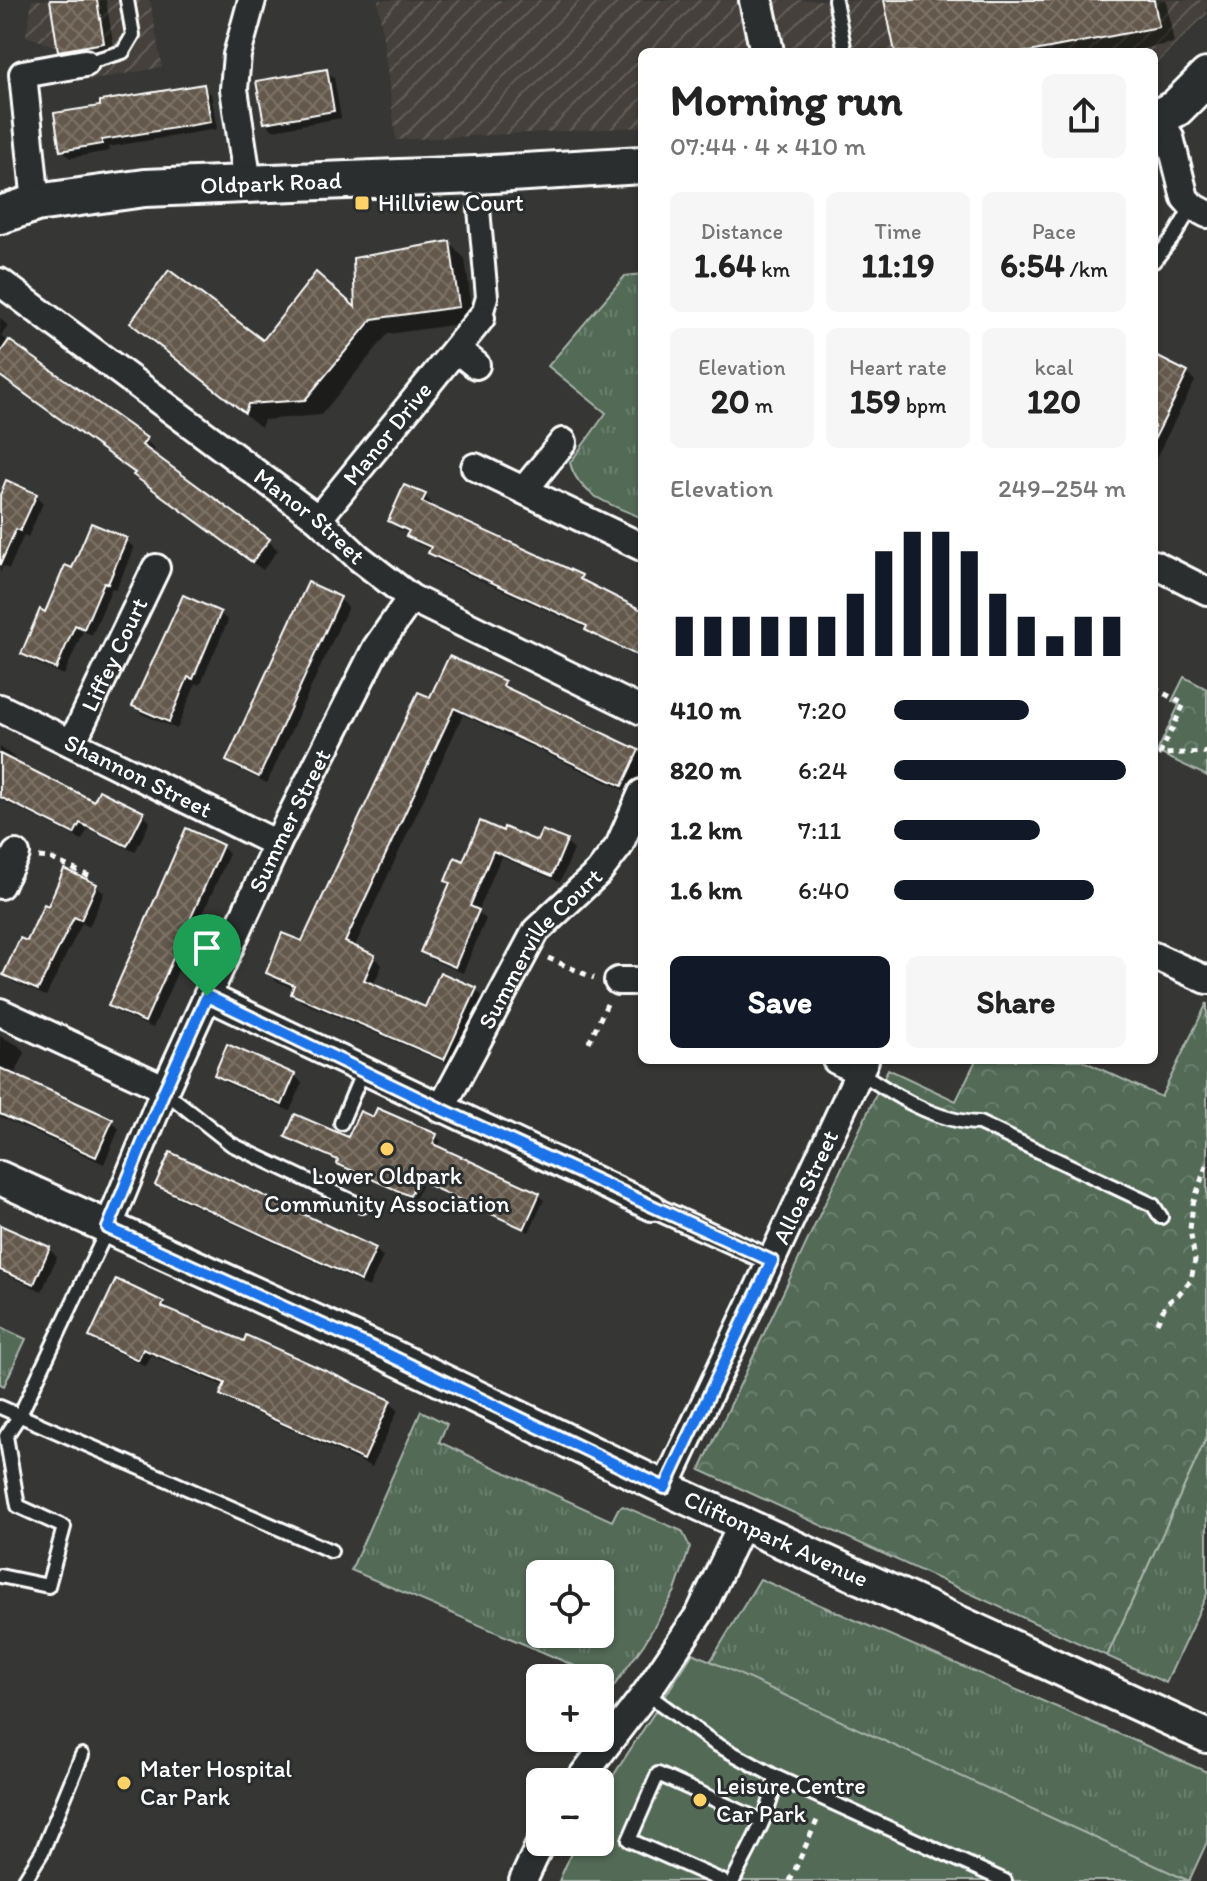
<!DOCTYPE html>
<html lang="en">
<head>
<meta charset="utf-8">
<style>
  body { margin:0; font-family:Itim,sans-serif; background:#f6f6f6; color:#222; height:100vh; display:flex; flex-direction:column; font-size:30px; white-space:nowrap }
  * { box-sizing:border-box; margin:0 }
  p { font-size:26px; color:#767676 }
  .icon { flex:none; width:44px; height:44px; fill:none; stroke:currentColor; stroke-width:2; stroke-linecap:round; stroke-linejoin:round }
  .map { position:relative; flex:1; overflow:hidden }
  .panel { position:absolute; left:638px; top:48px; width:520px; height:1016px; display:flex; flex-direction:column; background:#fff; border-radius:12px; box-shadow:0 2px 6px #0004 }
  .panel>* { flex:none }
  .tools { position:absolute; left:526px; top:1560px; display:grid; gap:16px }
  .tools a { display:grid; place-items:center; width:88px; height:88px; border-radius:12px; background:#fff; box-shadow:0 2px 6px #0004; font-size:40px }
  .pin { position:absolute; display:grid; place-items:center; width:68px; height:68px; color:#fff; margin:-82px -34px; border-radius:50% 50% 50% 0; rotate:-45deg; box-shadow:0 0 8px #0007 }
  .pin .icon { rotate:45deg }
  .round { display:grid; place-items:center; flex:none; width:84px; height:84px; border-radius:12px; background:#f6f6f6 }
  .headline { display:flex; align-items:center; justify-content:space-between; height:136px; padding:0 32px }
  h1 { font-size:44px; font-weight:700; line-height:60px }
  .stats { display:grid; grid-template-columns:repeat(3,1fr); gap:12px; height:136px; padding:8px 32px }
  .stats div { display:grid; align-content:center; border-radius:12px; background:#f6f6f6; text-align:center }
  .stats b { font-size:34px; font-weight:700 }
  .stats small { font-size:22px; font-weight:400 }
  .stats p { font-size:22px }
  .chart { height:224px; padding:16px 32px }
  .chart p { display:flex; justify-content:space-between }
  .chart svg { width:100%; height:144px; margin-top:8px; stroke:#111827; stroke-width:6 }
  .primary-button { display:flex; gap:16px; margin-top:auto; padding:16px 32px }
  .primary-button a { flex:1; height:92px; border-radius:12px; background:#111827; color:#fff; font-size:32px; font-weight:700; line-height:92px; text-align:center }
  .primary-button a+a { background:#f6f6f6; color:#222 }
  ul { padding:0 32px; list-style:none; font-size:26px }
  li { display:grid; grid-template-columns:128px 96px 1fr; align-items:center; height:60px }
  li i { height:20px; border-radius:10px; background:#111827 }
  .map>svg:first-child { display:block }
</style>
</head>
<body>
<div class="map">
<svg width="1207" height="1881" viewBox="0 0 1207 1881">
  <defs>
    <pattern id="industrial-furrows" width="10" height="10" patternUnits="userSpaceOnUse" patternTransform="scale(2)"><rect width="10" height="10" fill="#44403b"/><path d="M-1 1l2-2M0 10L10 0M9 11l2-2" fill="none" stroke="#605d58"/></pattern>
    <pattern id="grass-tufts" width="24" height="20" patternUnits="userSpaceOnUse" patternTransform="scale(2)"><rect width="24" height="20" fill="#526a57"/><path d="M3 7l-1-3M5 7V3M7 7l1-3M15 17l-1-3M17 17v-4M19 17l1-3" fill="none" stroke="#6c8070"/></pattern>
    <pattern id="forest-crowns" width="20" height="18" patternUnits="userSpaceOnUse" patternTransform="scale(2)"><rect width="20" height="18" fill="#526a57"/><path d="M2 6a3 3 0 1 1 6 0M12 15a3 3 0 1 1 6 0" fill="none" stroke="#6c8070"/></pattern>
    <pattern id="building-cross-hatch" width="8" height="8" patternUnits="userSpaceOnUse" patternTransform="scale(2)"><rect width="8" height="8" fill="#64594c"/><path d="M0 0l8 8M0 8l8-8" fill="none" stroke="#7b7267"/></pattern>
  </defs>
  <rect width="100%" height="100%" fill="#363634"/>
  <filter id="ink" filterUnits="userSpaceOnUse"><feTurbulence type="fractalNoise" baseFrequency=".0125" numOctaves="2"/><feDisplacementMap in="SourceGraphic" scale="16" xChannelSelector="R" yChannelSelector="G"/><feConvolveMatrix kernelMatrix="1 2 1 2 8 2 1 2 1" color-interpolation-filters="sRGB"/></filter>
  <g filter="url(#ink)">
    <!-- industrial -->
    <g fill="url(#industrial-furrows)">
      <polygon points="32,0 150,0 162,67 88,81 83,56 26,36"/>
      <polygon points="378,0 1207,0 1207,14 1154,66 1154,52 642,52 642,127 396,140"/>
    </g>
    <!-- grass -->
    <g fill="url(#grass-tufts)" stroke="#a8b4ab" stroke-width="2" fill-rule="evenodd">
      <path d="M642,274V518C613,505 579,497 570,463L606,413L548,366L625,276Z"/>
      <polygon points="0,1327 26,1339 4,1386 0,1384"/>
      <path d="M421,1411L447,1424L439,1442L612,1521L618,1509L623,1506L682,1531L690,1547L675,1591L644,1644L606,1697L600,1698V1678H570L575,1666L351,1570ZM600,1574V1634H540V1574Z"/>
      <polygon points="1207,1436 1207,1594 1166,1683 1107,1656"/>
      <polygon points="760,1579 1207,1772 1207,1842 1189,1881 698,1682"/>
    </g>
    <!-- forest -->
    <g fill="url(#forest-crowns)" stroke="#a8b4ab" stroke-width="2">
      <polygon points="1184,677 1207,689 1207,776 1157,752 1179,705 1172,701"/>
      <polygon points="1207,1003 1207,1436 1107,1656 700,1470 888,1069 956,1101 976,1060 1081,1060 1161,1097"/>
    </g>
    <!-- pitch -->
    <polygon fill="#526a57" stroke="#a8b4ab" stroke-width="2" points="693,1653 1189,1881 559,1881 576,1842 600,1842 600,1796"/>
    <!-- shadow -->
    <g fill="#0007">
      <polygon points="52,0 106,0 115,54 72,62 60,50"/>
      <polygon points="886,0 1166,0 1174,43 1124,52 897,52"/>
      <polygon points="326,71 334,78 341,118 273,130 265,122"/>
      <polygon points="203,86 211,94 217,129 108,147 109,151 70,158 62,150"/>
      <polygon points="450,243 465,259 474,322 388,334 321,415 264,420 261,427 148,338 132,323 264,342 357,311"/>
      <polygon points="0,318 8,326 1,336 145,440 155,449 151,454 268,541 278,550 263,570 145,484 136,474 0,377"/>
      <polygon points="1154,364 1187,373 1195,381 1154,462"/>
      <polygon points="36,495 43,503 28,537 24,535 9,569 3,566 0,573 0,500"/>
      <polygon points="425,496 432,504 430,508 580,577 588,584 642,612 642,660 596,637 588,629 438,561 431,553 432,550 417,544 410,534 398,529 390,521"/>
      <polygon points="92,525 126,540 134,548 116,590 112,588 92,635 83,631 64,675 31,661 23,653 72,571"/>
      <polygon points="309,585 340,599 348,607 267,783 236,768 228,761"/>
      <polygon points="220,613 228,621 200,685 196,683 177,729 142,714 134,706"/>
      <polygon points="504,683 513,691 638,751 642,755 642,768 630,793 463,715 354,948 374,956 382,965 373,986 426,1009 476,990 484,998 453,1066 302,1002 293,993 295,989 276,981 268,973 303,944 431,700"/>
      <polygon points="0,747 15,758 13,762 95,803 143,814 150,822 135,852 88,829 82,840 1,800"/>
      <polygon points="481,824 538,844 566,842 574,850 560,882 501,857 478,912 486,919 463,973 430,959 422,951"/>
      <polygon points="221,846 229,854 153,1028 118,1013 110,1005"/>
      <polygon points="96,886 104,893 89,927 82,923 46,996 13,982 6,974 49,908"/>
      <polygon points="0,1036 18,1045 25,1053 14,1076 112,1121 119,1129 104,1164 0,1117"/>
      <polygon points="217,1075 294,1075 302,1083 290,1111 224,1082"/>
      <polygon points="374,1120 436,1136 441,1141 437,1149 539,1195 544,1200 529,1232 422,1184 415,1200 344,1168 339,1162 293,1142 288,1137 349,1140"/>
      <polygon points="157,1185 375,1249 383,1257 369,1287 165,1192"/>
      <polygon points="0,1226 49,1249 57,1257 42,1291 0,1272"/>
      <polygon points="163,1303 171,1311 390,1402 398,1410 372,1467 230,1402 222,1395 226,1387 151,1355 146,1366 99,1344 91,1337"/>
    </g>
    <!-- building -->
    <g fill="url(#building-cross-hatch)" stroke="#fff" stroke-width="2">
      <polygon points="50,0 97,0 104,43 58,51"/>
      <polygon points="884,0 1154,0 1159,27 1029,52 895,52"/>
      <polygon points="327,69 334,111 264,123 256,81"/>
      <polygon points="204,84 211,122 102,140 102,144 60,151 54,113 100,106 100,101"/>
      <polygon points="450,241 459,307 372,319 305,400 248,404 245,413 130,323 169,270 263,340 316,272 355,307 353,258"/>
      <polygon points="9,340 147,438 142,445 270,539 252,562 133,475 135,473 0,376 0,353"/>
      <polygon points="1154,355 1188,372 1154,440"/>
      <polygon points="6,480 37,494 20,531 16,529 0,565 0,495"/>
      <polygon points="404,485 426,494 422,502 582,575 580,579 642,610 642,658 585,630 587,626 428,553 431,547 406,536 409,531 388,521"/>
      <polygon points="91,523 127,538 108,584 104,582 84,629 75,625 56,669 21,654 40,609 45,612 65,565 72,568"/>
      <polygon points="308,582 341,597 259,777 226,761"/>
      <polygon points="183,595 221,612 193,679 188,677 169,722 132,706"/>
      <polygon points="449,656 505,681 503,686 639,750 622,786 454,708 345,942 375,955 364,980 425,1007 440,972 477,988 444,1060 291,994 294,985 266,973 282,933 302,941 418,692 430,697"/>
      <polygon points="0,754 94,801 99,790 144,812 127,846 80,823 74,834 0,797"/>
      <polygon points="480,821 503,831 504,827 537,841 542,830 567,840 552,876 493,851 470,906 479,910 455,967 420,952 450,883 445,881 455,857 463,861"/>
      <polygon points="186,828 223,845 145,1022 108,1006"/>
      <polygon points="64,869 97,884 81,920 74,917 38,990 3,975 20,938 27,941 44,904 48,906"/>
      <polygon points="227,1044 295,1074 282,1105 214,1075"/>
      <polygon points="0,1068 113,1119 96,1157 0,1114"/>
      <polygon points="377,1108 437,1134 433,1144 540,1193 524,1229 417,1180 410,1196 337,1164 338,1160 285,1137 295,1114 348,1137 360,1111 373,1117"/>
      <polygon points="170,1152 376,1248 361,1281 155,1185"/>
      <polygon points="0,1225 50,1247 34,1284 0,1270"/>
      <polygon points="116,1279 164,1302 162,1307 244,1341 246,1335 391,1400 364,1460 220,1395 225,1383 143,1349 138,1360 89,1337"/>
    </g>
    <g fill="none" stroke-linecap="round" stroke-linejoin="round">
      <!-- service casing -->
      <g stroke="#fff" stroke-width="18">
        <g id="service">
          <polyline points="835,0 845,52"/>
          <polyline points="85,63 123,52 133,35 127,0"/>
          <polyline points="1154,261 1175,235 1192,206"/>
          <path d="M860,1072C894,1095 936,1122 979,1123L1153,1205L1161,1217"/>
          <polyline points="164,1091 231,1144 362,1206"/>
          <polyline points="341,1123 363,1071"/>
          <polyline points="0,1407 331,1551"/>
          <polyline points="0,1576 48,1586 64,1527 18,1506 6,1436 20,1415 108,1228"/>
          <polyline points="646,1693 714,1743 776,1777 1005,1881"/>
          <polyline points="24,1881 42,1852 82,1755"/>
          <polyline points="722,1881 629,1840 658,1774 762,1821"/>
          <path d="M733,1881C749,1848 771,1813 776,1777"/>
        </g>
      </g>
      <!-- pedestrian casing -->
      <g stroke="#fff" stroke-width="26">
        <g id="pedestrian">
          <polyline points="479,209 487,297 481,318"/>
          <polyline points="652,1207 772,1261"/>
        </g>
      </g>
      <!-- minor casing -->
      <g stroke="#fff" stroke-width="32">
        <g id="minor">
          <polyline points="1159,118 1170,137 1185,198 1192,206 1207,214"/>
          <polyline points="248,184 234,89 237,55 252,0"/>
          <polyline points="36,203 23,74 85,63"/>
          <path id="s1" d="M0,282L318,519L358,557L411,598L642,711"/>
          <polyline points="456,349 476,365"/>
          <polyline points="475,467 642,547"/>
          <polyline points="524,490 563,442"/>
          <path id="s2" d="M318,519L481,318"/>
          <polyline points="1154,564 1207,591"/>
          <path id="s3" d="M0,708L277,844"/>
          <path id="s4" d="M72,743L156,568"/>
          <polyline points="0,885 16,854"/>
          <polyline points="1154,956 1207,980"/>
          <polyline points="618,981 642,981"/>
          <polyline points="207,996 652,1207"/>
          <polyline points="0,1012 151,1082 164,1091"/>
          <polyline points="836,1060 860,1072"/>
          <path id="s5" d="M441,1109L536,931L598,873L619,846L642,793"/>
          <path id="s6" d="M108,1228L164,1091L277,844L376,648L411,598"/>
          <path id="s7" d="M665,1488L865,1060"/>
          <polyline points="578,1782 646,1693 700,1613 743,1522"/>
          <polyline points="523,1881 541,1842"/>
        </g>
      </g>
      <!-- tertiary casing -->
      <g stroke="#fff" stroke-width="38">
        <g id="tertiary">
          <polyline points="756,0 767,52"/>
          <path id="s8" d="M0,1178L385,1353L665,1488L1207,1736"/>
        </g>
      </g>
      <!-- secondary casing -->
      <g stroke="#fff" stroke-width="42">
        <g id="secondary">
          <polyline points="1154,120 1176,108 1207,77"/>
          <path id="s9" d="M0,215L36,203L145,188L476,175L642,165"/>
        </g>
      </g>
      <!-- path -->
      <g stroke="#fff" stroke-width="5" stroke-dasharray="6 6" stroke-linecap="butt">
        <polyline points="1154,688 1184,704 1160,754 1207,752"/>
        <polyline points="39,857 50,858 89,876"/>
        <polyline points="548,958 594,978"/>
        <polyline points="589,1042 607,1004"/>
        <polyline points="1157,1323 1166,1304 1178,1295 1191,1280 1195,1260 1190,1229 1193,1204 1207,1163"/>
        <polyline points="790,1881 819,1816"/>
      </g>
      <!-- service -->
      <use href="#service" stroke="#2a2d2e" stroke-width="12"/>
      <!-- pedestrian -->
      <use href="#pedestrian" stroke="#2a2d2e" stroke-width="20"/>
      <!-- minor -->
      <use href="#minor" stroke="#2a2d2e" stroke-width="26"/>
      <!-- tertiary -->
      <use href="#tertiary" stroke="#2a2d2e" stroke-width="32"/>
      <!-- secondary -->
      <use href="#secondary" stroke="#2a2d2e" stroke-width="36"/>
    </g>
  </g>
  <g fill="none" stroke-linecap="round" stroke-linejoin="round" filter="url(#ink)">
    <!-- route casing -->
    <g stroke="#fff" stroke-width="16">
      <polygon id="route" points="207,996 441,1109 772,1261 665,1488 385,1353 108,1228 164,1091"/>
    </g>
    <!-- route -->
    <use href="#route" stroke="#1a73e8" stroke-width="10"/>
  </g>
  <!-- markers -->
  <g fill="#ffd166" stroke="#2a2d2e" stroke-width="3">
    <rect x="354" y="195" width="16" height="16" rx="4"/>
    <circle cx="387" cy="1149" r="8"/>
    <circle cx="124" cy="1783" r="8"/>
    <circle cx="700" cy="1800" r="8"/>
  </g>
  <g text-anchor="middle" stroke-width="6" stroke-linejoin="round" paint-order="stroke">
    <!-- street labels -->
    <g font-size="24" fill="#fff" stroke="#2a2d2e">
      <text dy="8" stroke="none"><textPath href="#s9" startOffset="274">Oldpark Road</textPath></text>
      <text dy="8" stroke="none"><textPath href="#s2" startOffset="110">Manor Drive</textPath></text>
      <text dy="8" stroke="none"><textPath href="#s1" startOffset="388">Manor Street</textPath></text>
      <text dy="8" stroke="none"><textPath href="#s4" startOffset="98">Liffey Court</textPath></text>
      <text dy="8" stroke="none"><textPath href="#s3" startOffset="154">Shannon Street</textPath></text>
      <text dy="8" stroke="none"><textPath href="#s6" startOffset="446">Summer Street</textPath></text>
      <text dy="8" stroke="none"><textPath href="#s5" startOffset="190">Summerville Court</textPath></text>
      <text dy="8" stroke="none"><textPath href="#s7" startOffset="332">Alloa Street</textPath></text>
      <text dy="8" stroke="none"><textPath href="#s8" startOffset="856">Cliftonpark Avenue</textPath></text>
    </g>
    <!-- poi labels -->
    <g font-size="24" fill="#fff" stroke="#2a2d2e" text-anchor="start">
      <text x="378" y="211">Hillview Court</text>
      <text x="387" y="1184" text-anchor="middle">Lower Oldpark<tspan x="387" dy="28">Community Association</tspan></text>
      <text x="140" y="1777">Mater Hospital<tspan x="140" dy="28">Car Park</tspan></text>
      <text x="716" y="1794">Leisure Centre<tspan x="716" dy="28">Car Park</tspan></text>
    </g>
  </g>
</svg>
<div class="tools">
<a><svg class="icon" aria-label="locate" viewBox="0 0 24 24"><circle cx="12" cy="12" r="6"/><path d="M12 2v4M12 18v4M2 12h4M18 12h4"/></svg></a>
<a>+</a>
<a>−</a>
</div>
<div class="pin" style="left:207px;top:996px;background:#1e9e55"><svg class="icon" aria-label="arrive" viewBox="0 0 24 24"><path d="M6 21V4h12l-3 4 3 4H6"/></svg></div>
<section class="panel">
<div class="headline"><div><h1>Morning run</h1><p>07:44 · 4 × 410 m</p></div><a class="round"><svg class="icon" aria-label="share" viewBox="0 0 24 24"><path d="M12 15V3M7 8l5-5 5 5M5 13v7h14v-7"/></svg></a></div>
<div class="stats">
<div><p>Distance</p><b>1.64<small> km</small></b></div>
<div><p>Time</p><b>11:19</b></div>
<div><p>Pace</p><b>6:54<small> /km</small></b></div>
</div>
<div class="stats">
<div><p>Elevation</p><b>20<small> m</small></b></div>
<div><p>Heart rate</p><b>159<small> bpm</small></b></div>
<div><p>kcal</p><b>120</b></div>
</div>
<div class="chart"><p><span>Elevation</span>249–254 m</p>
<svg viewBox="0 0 160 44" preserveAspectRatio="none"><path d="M5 44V32M15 44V32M25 44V32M35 44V32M45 44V32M55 44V32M65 44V25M75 44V12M85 44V6M95 44V6M105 44V12M115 44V25M125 44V32M135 44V38M145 44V32M155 44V32"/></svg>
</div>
<ul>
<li><b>410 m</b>7:20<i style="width:58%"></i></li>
<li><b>820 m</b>6:24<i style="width:100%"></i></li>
<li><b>1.2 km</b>7:11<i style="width:63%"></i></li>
<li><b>1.6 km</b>6:40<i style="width:86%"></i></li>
</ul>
<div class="primary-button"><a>Save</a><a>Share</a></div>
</section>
</div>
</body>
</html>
